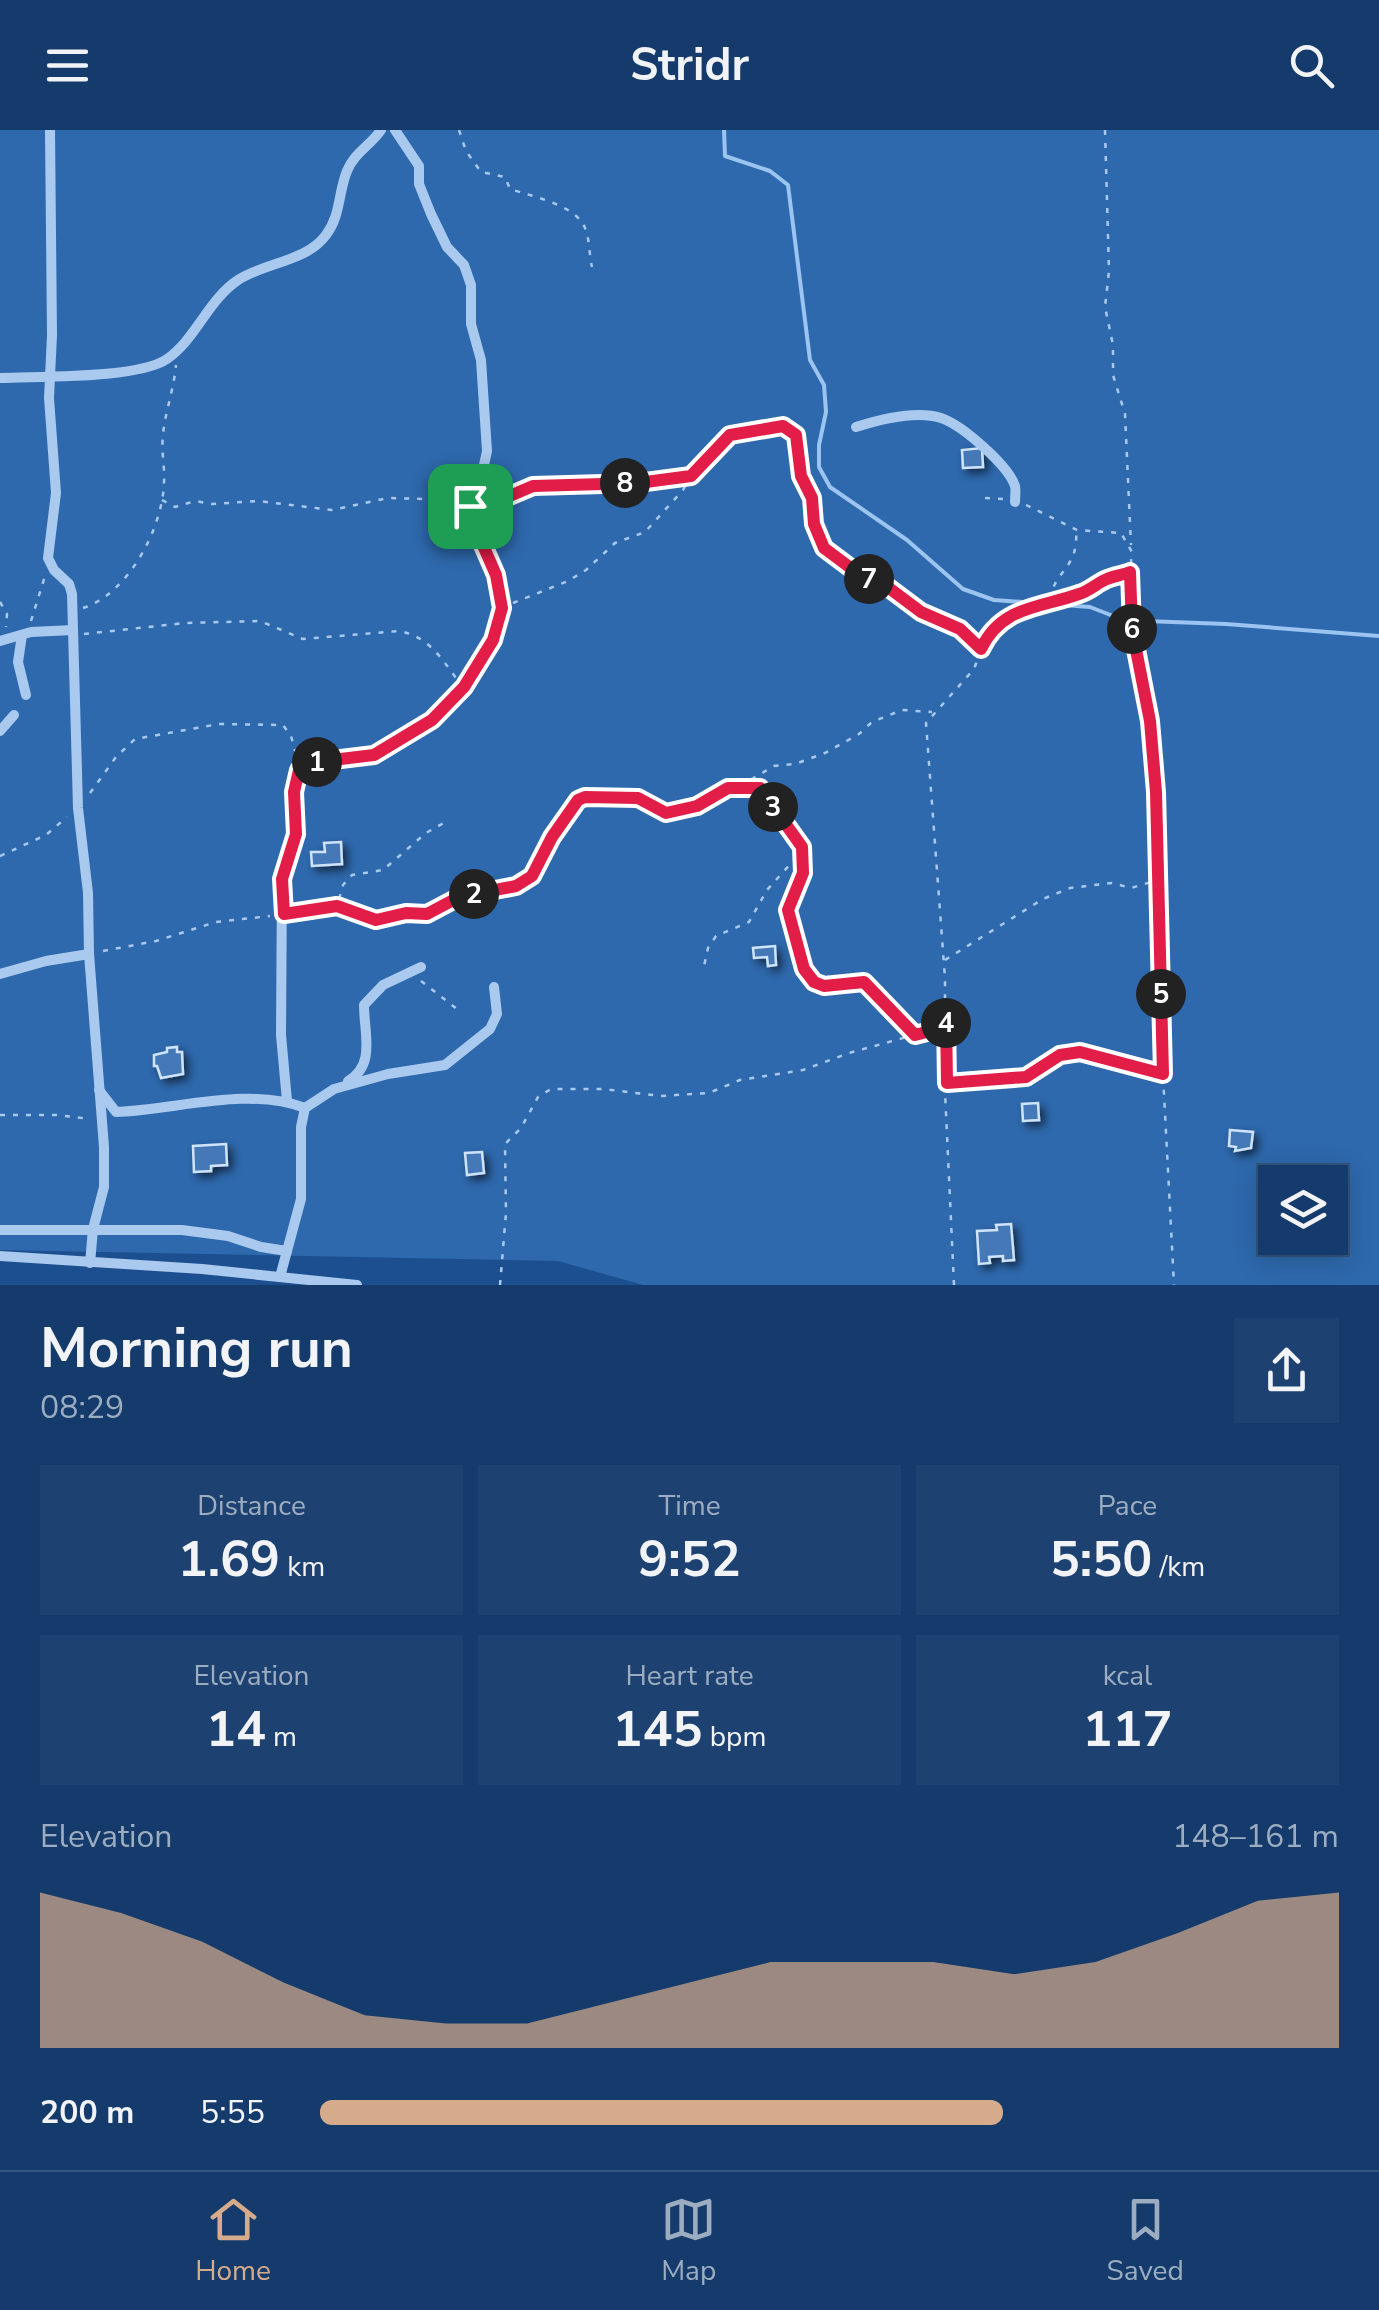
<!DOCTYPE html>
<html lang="en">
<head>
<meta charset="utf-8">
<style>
  body { margin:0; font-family:"Nunito Sans",sans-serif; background:#1d4271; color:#f1f3f6; height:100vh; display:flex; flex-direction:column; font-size:38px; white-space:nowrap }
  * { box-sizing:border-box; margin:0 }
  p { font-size:32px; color:#9dadc1 }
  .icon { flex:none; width:55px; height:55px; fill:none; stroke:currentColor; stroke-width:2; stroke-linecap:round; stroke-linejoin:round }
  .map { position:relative; height:1155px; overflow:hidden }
  .drawer { display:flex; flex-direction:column; background:#143b6b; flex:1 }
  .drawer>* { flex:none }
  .controls { position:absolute; left:1258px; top:1035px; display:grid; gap:20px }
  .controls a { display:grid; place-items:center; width:90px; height:90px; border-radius:0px; background:#143b6b; box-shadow:0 5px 25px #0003,0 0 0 2px #33557e; font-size:50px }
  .pin { position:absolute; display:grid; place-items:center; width:85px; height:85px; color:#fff; margin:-42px; border-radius:20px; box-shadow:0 5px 15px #0006 }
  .km { position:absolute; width:50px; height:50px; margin:-25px; border-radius:50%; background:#222; color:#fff; font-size:28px; line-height:50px; text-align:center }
  .round { display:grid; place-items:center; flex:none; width:105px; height:105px; border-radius:0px; background:#1d4271 }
  .overview { display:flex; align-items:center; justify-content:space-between; height:170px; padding:0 40px }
  h1 { font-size:55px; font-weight:700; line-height:75px }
  .stats { display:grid; grid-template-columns:repeat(3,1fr); gap:15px; height:170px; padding:10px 40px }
  .stats div { display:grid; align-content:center; border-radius:0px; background:#1d4271; text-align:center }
  .stats b { font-size:50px; font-weight:700 }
  .stats small { font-size:28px; font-weight:400 }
  .stats p { font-size:28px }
  .chart { height:280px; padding:20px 40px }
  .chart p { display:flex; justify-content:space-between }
  .chart svg { width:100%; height:180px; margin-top:10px; fill:#d6ab8b; opacity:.7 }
  ul { padding:0 40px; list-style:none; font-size:32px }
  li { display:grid; grid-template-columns:160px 120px 1fr; align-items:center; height:75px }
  li i { height:25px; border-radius:12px; background:#d6ab8b }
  header { display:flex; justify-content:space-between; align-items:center; height:130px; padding:0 40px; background:#143b6b; font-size:45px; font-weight:700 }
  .dock { display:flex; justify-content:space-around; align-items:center; height:140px; border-top:2px solid #33557e; background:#143b6b; font-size:28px; color:#9dadc1 }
  .dock a { display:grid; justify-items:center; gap:5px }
  .dock .selected { color:#d6ab8b }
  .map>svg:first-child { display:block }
</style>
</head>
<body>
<header><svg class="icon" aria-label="menu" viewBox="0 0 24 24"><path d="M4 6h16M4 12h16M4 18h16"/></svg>Stridr<svg class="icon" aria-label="search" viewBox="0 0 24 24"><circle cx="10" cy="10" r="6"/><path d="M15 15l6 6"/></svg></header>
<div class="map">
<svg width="1379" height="1155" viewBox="0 0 1379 1155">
  <defs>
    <filter id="shadow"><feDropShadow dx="4.5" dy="4.5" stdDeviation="5" flood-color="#0009"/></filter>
  </defs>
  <rect width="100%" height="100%" fill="#1b4f8f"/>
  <!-- green -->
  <path fill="#2e69ad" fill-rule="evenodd" d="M0,0H1379V1155H643L558,1131L0,1120ZM1275,1052H1330V1108H1275Z"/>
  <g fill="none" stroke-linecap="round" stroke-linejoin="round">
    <!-- stream -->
    <g stroke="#9cc4f0" stroke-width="4">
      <polyline points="724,0 725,26 770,41 788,55 810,230 824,255 826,282 819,315 819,337 830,357 907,410 963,459 994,470 1090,477 1131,493"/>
      <polyline points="1145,491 1226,494 1379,506"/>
    </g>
  </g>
  <!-- building -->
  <g fill="#4478b7" stroke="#cfe3fa" stroke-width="2.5" filter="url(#shadow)">
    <polygon points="982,318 983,337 963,338 962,320"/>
    <polygon points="341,712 342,734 312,736 311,722 325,722 324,713"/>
    <polygon points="775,816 776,835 768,836 767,827 754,828 753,818"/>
    <polygon points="177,917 177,922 182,922 183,944 161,948 157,936 154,936 154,925 167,922 167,918"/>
    <polygon points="1038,973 1039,990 1023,991 1022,974"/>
    <polygon points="1230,1000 1253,1002 1251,1018 1235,1021 1236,1017 1229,1016"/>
    <polygon points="226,1014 227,1035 211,1036 211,1041 194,1042 193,1016"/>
    <polygon points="482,1022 484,1043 467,1045 465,1023"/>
    <polygon points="1011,1094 1014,1130 1003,1131 1003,1126 989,1127 990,1133 979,1134 977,1101 997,1100 996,1095"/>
  </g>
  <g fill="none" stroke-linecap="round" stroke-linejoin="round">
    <!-- path -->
    <g stroke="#a9c9ee" stroke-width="2.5" stroke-dasharray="5 8" stroke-linecap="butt">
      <path d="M459,0L466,21L481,42L505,47L510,59C534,67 576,75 585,98C590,110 589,125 592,137"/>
      <polyline points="1105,0 1109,141 1105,177 1113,215 1113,245 1125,284 1131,415"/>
      <polyline points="985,368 1003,369"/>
      <polyline points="162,370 175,377 195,371 212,374 258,371 332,380 388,368 424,369 464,362"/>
      <polyline points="482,374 533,357 638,353 690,346"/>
      <polyline points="1026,375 1077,400 1121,403 1132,422 1129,451 1132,499 1150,591 1156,661 1163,945 1174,1155"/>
      <path d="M1050,469C1055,439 1079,439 1076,400"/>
      <polyline points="0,472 7,484 6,497"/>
      <polyline points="513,473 568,451 586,440 615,413 645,402 683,360 691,346 731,305 783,296 795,305 801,346 812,368 814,395 823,418 864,448 885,455 921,482 960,499 979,517"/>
      <path d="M83,478C128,464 163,398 164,352C165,337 161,321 163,305C165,282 174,259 176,235"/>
      <polyline points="31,491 45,446"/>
      <path d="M84,504L185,493L260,491L303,509L399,501C427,506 440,526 456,548"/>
      <polyline points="740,656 774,636 795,634 825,623 859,604 872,592 902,580 932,582"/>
      <polyline points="90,663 116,627 135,609 219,594 283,595 291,606 297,628"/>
      <path d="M802,723C804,747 792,753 789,775C786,788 794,801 797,813C809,864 820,854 864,852L914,904"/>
      <polyline points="0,726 46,705 67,687"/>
      <polyline points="337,776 365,788 385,789 406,783 427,784 459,767 516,756 532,746 551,707 578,670 585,667 637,668 666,683 697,676 728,658 759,658 801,712 802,721 767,760 749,792 716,806 708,818 704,836"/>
      <polyline points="293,783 337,776 343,755 352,745 383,740 426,703 449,690"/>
      <polyline points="103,821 156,811 216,792 270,786"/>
      <polyline points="945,830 1043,769 1070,758 1112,753 1131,758 1158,750"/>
      <polyline points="421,851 462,883"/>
      <polyline points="948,953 1026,947 1060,925 1081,922 1160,944"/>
      <polyline points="0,985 57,985 90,989"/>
      <polyline points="500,1155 506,1083 505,1014 521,998 538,967 551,959 603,959 661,966 709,963 740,950 803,940 849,923 943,897"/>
      <polyline points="954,1155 945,962 945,848 926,593 974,539 984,512 1007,485 1020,479 1038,478 1049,470 1074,467 1104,450 1128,442"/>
    </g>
    <!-- street -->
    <g stroke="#a9c9ee" stroke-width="10">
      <polyline points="50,0 52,205 49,268 56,363 48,428 54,440 69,454 72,464 78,678 88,763 89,824 104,1017 104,1057 93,1099 90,1133"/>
      <path d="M0,248C38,246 138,249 167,229C196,209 208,170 238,150C266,132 306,132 326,105C341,85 338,63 347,41C354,23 371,15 381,0"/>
      <path d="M856,297C881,289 916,280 941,288C962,295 1008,335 1015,356C1016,359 1015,369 1015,372"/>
      <polyline points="22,505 18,532 26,565"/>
      <polyline points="0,511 31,502 73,500"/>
      <polyline points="0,601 14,585"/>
      <polyline points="0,844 46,831 89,824"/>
      <path d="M348,951C376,935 364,904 364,875L383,855L421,837"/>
      <path d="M99,960L116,982C175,980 248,956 305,978"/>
      <polyline points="287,971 281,905 282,749 296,704 294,662 299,640 316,633 374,625 441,583 464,557 493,510 502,478 496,445 473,390 471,376 481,349 487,321 481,230 471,194 471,155 464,135 447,117 431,84 419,54 419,36 395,0"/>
      <polyline points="0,1100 182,1100 228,1106 261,1117 287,1121"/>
      <polyline points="0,1126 202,1139 357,1155"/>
      <polyline points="280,1147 301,1069 301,997 305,978 334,959 388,944 445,935 490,899 497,884 494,857"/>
    </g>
  </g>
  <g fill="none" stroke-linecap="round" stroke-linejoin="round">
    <!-- route casing -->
    <g stroke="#fff" stroke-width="20">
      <path id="route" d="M783,296L796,305L801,346L812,368L814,394L824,418L864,448L885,455L921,482L960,499L981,519C1001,476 1040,478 1079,464C1090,461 1097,453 1107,449C1114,446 1122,445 1130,442L1132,499L1150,591L1156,662L1163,944L1080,922L1060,925L1026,947L947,953L946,887V897L915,905L864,852L824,856L814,852L804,839L788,780L803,743L802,717L760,658H728L697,676L666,683L638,668L585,667L578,670L552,707L532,746L516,756L459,767L427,784L406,783L376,790L337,776L284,784L282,749L296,704L294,662L299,640L316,632L374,625L432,590L464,557L493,510L502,478L496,445L472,390L470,376L498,371L533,356L638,353L691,346L730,305Z"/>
    </g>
    <!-- route -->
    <use href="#route" stroke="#e11d48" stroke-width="12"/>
  </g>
</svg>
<div class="controls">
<a><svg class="icon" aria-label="layers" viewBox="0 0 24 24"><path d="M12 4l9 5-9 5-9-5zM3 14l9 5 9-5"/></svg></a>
</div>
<div class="pin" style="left:470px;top:376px;background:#1e9e55"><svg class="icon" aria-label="arrive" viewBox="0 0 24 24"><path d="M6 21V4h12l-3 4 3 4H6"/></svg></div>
<b class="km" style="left:317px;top:632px">1</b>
<b class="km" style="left:474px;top:764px">2</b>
<b class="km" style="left:773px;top:677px">3</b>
<b class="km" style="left:946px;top:893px">4</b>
<b class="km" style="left:1161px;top:864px">5</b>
<b class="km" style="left:1132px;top:499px">6</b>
<b class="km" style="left:869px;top:449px">7</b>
<b class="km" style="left:625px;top:353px">8</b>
</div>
<section class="drawer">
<div class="overview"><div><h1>Morning run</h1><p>08:29</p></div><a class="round"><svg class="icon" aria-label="share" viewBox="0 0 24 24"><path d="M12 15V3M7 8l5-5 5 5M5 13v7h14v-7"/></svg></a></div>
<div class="stats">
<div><p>Distance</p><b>1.69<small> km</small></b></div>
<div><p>Time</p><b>9:52</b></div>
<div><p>Pace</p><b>5:50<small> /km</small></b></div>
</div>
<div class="stats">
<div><p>Elevation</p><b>14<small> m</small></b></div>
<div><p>Heart rate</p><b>145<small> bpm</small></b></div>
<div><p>kcal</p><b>117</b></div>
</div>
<div class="chart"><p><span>Elevation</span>148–161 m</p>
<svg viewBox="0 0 160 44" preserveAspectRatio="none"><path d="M0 44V6L10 11L20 18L30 28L40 36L50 38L60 38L70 33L80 28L90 23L100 23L110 23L120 26L130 23L140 16L150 8L160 6V44z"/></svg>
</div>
<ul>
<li><b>200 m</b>5:55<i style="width:67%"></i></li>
</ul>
</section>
<nav class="dock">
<a class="selected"><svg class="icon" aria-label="home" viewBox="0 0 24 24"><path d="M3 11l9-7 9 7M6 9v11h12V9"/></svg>Home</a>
<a><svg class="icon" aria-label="map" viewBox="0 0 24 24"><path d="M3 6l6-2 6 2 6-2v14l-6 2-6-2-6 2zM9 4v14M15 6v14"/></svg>Map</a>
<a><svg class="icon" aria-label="saved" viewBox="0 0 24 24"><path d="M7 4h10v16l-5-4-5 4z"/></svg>Saved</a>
</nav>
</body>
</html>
